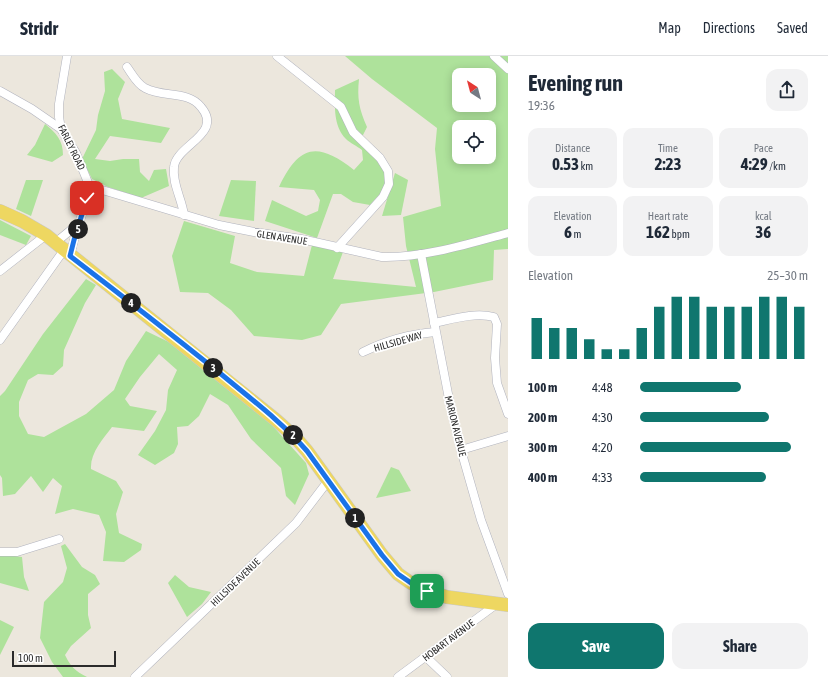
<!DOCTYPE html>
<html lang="en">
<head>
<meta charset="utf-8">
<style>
  body { margin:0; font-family:"Asap Condensed",sans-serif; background:#f2f2f3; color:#1f2937; height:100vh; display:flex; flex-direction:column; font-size:15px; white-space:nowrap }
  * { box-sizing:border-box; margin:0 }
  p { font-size:13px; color:#747a83 }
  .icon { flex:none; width:22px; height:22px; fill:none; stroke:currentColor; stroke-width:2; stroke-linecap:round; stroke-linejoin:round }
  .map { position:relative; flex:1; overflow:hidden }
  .details { display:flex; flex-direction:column; background:#fff; width:320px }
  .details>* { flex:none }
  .needle { width:26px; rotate:324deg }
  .fabs { position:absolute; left:452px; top:12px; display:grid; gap:8px }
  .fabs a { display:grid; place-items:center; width:44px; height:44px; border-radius:8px; background:#fff; box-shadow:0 2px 10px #0003; font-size:20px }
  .scale { position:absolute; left:12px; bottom:10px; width:104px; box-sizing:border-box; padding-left:4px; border:2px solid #2b2b2b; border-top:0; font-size:11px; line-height:14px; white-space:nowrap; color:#2b2b2b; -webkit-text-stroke:3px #fff; paint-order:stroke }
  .pin { position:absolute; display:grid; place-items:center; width:34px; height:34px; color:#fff; margin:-17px; border-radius:8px; box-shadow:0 2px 6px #0006 }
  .km { position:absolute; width:20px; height:20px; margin:-10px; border-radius:50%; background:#222; color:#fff; font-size:11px; line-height:20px; text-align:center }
  .round { display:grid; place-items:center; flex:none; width:42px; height:42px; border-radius:12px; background:#f2f2f3 }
  .overview { display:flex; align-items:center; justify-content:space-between; height:68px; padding:0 20px }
  h1 { font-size:22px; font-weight:700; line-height:30px }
  .metrics { display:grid; grid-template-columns:repeat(3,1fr); gap:6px; height:68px; padding:4px 20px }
  .metrics div { display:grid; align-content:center; border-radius:10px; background:#f2f2f3; text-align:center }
  .metrics b { font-size:17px; font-weight:700 }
  .metrics small { font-size:11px; font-weight:400 }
  .metrics p { font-size:11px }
  .chart { height:112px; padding:8px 20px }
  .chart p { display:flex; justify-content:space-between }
  .chart svg { width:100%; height:72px; margin-top:4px; stroke:#0f766e; stroke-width:6 }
  .button { display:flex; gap:8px; margin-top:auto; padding:8px 20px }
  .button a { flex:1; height:46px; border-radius:12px; background:#0f766e; color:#fff; font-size:16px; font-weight:700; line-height:46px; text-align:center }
  .button a+a { background:#f2f2f3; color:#1f2937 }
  ul { padding:0 20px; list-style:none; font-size:13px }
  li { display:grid; grid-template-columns:64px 48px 1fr; align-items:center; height:30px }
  li i { height:10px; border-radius:5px; background:#0f766e }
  header { display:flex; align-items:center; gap:24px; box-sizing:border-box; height:56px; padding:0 20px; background:#fff; border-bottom:1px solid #e0e1e3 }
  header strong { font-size:19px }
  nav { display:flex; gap:22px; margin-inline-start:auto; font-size:14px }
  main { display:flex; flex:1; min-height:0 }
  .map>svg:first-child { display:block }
</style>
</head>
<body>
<header>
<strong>Stridr</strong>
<nav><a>Map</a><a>Directions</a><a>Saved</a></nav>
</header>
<main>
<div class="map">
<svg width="508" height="621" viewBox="0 0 508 621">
  <rect width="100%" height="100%" fill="#ece7dd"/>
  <!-- green -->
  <g fill="#aee29b" fill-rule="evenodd">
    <path d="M345,0H508V193L494,194L493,224L434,236L341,248L321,279L302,284L254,280L231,254L208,237L180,236L172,200L184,165L235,180L230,207L257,216L304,220L312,189L343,196L333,223L416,231L406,190L403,161L441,150L435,93L437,72L372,23ZM459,19H489V49H459ZM459,71H489V101H459Z"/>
    <polygon points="112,13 125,26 118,43 122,63 170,72 161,87 110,80 95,103 110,105 123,103 139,103 140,116 149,125 154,114 166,113 169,130 141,142 108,131 92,123 82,103 96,74 98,59 105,35 104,16"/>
    <path d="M359,23C357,42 359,53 367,71L360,85C371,97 393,113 384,132C381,138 374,144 370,149L353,146L341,138H333L317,182L265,165L272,144L306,160L318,155L320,144L314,134L279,131C299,89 317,85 354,114L363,104L362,94C357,90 350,87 346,83C333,70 335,50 335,34Z"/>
    <path d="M45,68C56,77 63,84 63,99L52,106L27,99L35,89Z"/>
    <polygon points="395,117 408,124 401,159 382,160"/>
    <polygon points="26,124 43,124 31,160 16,153"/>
    <polygon points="231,124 256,125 254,165 219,160"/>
    <polygon points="0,164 31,180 26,189 0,179"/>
    <path d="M86,223L96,229L85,247L64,294L63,310L53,319L38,318L28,324L19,346V360L28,378L44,381L86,358L114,334L126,305L146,275L175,289L271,368L306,407L309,418L295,449L286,440L281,412L251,383L228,349L210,338L199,360L188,370L177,371L178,388L174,397L155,409L138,399L155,375L166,354L168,334L177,314L159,298L140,321L125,343L130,350L157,355L144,375L112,371C103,383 90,397 91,413L116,425L123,436L116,458L119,477L142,488L141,494L124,506L103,505L106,476L99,459L73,453L55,458L62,430L53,422L43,436L31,420L15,438L3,440L2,422L0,419V340L5,335L43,278Z"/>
    <polygon points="391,411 399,414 411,435 376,442"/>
    <path d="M65,488L82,511L95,519L100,528L88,538V559L91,572L71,590L65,599C71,611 75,615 87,621H63L52,606L40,582L44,546L63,526L67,512L61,490Z"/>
    <polygon points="0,498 22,501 24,521 29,535 0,527"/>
    <polygon points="175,519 189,531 211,536 202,548 187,561 168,527"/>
    <polygon points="0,564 14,571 0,599"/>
  </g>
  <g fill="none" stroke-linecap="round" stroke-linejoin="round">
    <!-- minor casing -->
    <g stroke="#b1b3be" stroke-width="9">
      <g id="minor">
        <polyline points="67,0 59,48 59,61 61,73 76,97 91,134"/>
        <polyline points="277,0 341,51 353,76 380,102 388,115 389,128 383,141 337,192"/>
        <polyline points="494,0 508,13"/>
        <path d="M127,11C132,18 137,28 145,32C163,42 188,34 201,51C224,78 176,89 174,111C172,128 182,143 184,159"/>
        <polyline points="0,35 32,53 61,73"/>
        <polyline points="55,187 78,168"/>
        <polyline points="421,198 450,348 461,394 481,464 508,538"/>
        <path d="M70,200L74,184L87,142L91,134L99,133L219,169L254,176L301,183L382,201C423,202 468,188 508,177"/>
        <polyline points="0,215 46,179"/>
        <path d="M434,267C453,263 475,256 494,261L497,268L495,302L497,327L508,358"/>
        <polyline points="0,284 64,194"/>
        <path d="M363,296C385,285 410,278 435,276"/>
        <polyline points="461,394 508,380"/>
        <polyline points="0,496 17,496 59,483"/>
        <polyline points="426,601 447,621"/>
        <polyline points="135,621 296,467 328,425"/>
        <polyline points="398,621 498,547"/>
      </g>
    </g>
    <!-- primary casing -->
    <g stroke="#c8c8c8" stroke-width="14">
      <polyline id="primary" points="0,155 22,165 46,179 276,364 295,381 307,395 382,499 398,518 411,527 427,535 447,541 508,549"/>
    </g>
    <!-- minor -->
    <use href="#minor" stroke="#fff" stroke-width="8"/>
    <!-- primary -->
    <use href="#primary" stroke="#eed761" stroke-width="13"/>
  </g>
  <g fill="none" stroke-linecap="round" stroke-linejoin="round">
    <!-- route casing -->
    <g stroke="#fff" stroke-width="8">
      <path id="route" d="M87,142L74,184L70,200C121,239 171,278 221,318C251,343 282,366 307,395L382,499L398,518L411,527L427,535"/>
    </g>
    <!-- route -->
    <use href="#route" stroke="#1a73e8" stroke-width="5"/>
  </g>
  <g text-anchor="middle" stroke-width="3.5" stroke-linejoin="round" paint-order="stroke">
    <!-- street labels -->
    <g font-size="10" fill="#2b2b2b" stroke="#fff">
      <text transform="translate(72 91) rotate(64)" y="4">FARLEY ROAD</text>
      <text transform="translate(282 181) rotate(9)" y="4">GLEN AVENUE</text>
      <text transform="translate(398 285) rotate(-16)" y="4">HILLSIDE WAY</text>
      <text transform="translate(456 370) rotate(76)" y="4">MARION AVENUE</text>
      <text transform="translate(235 526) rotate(-44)" y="4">HILLSIDE AVENUE</text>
      <text transform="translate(448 584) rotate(-37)" y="4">HOBART AVENUE</text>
    </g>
  </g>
</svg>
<div class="fabs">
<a><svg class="needle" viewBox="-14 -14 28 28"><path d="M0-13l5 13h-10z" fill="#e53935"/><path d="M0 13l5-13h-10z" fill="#747a83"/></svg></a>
<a><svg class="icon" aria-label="locate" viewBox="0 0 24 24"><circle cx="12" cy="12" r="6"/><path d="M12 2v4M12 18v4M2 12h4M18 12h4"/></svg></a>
</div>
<div class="scale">100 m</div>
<div class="pin" style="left:427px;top:535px;background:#1e9e55"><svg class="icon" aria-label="arrive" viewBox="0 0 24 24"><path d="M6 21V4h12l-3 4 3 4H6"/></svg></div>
<div class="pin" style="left:87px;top:142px;background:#d93025"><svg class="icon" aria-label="check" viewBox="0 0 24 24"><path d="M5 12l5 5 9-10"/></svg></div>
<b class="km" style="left:355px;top:462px">1</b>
<b class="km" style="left:293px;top:379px">2</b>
<b class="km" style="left:213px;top:312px">3</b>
<b class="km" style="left:131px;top:247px">4</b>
<b class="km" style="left:78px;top:173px">5</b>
</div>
<section class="details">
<div class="overview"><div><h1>Evening run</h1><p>19:36</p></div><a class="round"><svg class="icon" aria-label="share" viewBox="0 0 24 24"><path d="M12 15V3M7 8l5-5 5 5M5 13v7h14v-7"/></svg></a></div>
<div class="metrics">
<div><p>Distance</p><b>0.53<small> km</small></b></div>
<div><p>Time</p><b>2:23</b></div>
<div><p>Pace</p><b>4:29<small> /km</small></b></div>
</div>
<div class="metrics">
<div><p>Elevation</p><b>6<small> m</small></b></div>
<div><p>Heart rate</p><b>162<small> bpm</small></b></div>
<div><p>kcal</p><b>36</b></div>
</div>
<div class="chart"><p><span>Elevation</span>25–30 m</p>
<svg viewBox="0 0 160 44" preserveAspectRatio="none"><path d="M5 44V19M15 44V25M25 44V25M35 44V32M45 44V38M55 44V38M65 44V25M75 44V12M85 44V6M95 44V6M105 44V12M115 44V12M125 44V12M135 44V6M145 44V6M155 44V12"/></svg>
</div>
<ul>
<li><b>100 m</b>4:48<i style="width:60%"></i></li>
<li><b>200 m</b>4:30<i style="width:77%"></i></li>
<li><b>300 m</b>4:20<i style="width:90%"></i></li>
<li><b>400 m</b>4:33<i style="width:75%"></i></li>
</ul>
<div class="button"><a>Save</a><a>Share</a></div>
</section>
</main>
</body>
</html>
